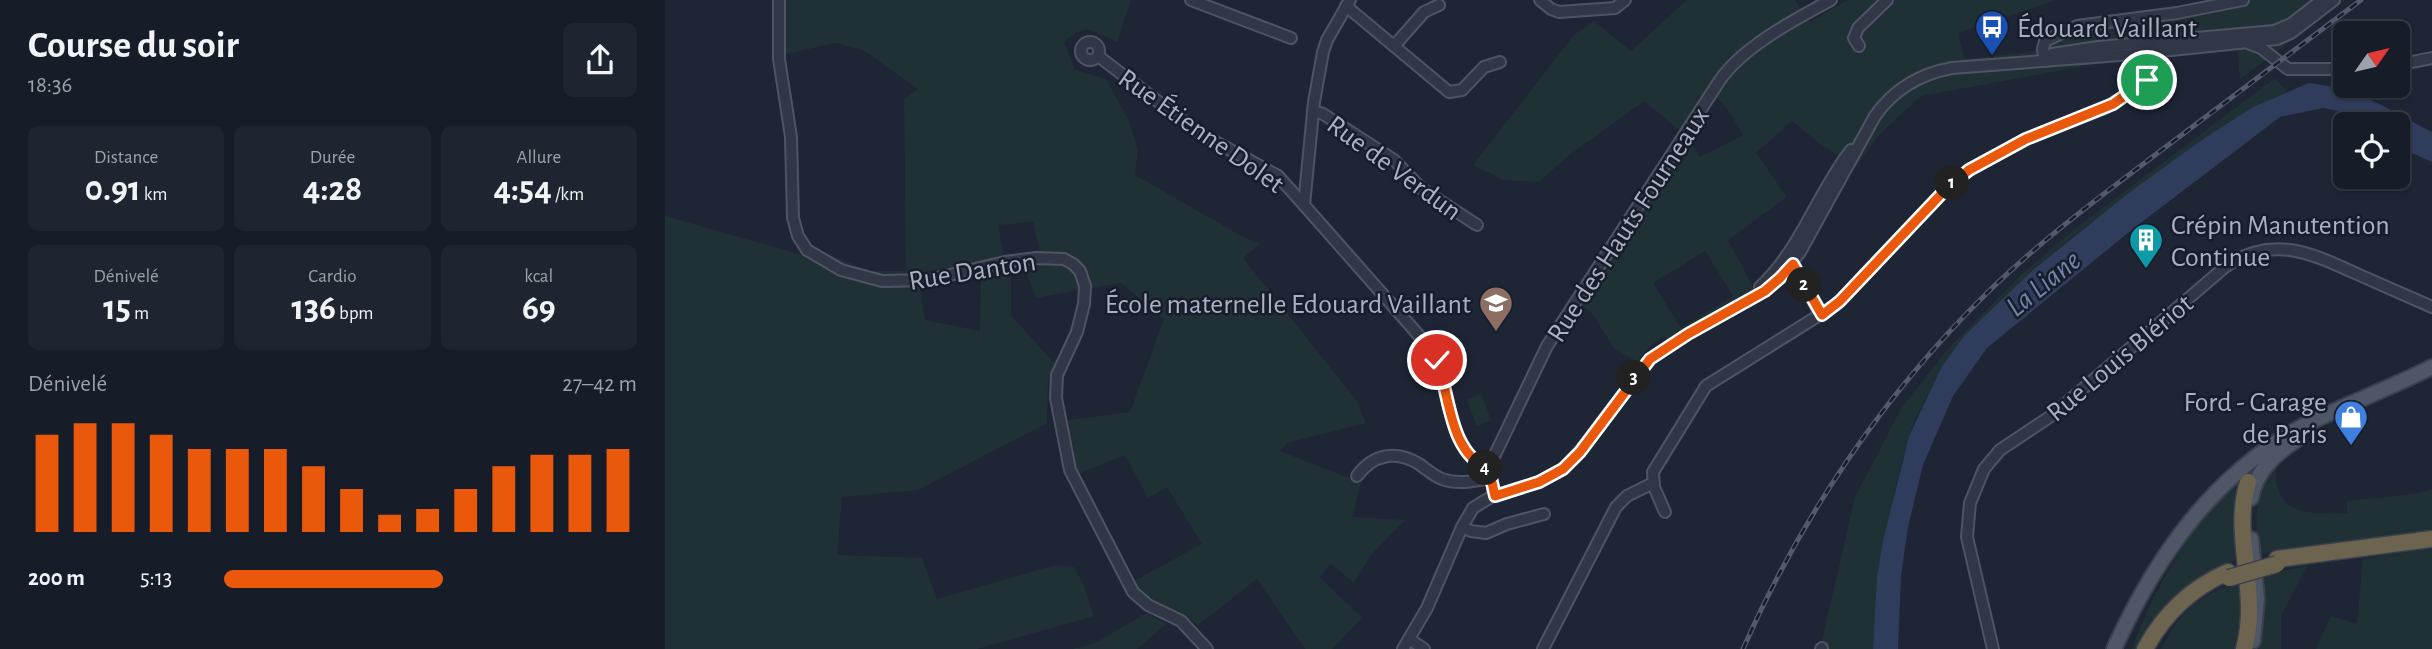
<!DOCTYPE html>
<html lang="fr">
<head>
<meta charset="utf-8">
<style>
  body { margin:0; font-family:"Alegreya Sans",sans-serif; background:#1f2530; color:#f1f3f6; height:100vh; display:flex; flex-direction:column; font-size:26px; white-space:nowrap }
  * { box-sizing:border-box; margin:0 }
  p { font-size:23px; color:#9ea1a8 }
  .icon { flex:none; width:38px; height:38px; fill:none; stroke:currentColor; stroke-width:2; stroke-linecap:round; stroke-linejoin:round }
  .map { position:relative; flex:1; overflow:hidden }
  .details { display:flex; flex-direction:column; background:#161c28; width:665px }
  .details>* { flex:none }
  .needle { width:46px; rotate:56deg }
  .fabs { position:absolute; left:1668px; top:21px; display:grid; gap:14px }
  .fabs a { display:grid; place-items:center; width:77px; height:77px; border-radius:10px; background:#161c28; box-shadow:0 2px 5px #0004,0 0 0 2px #353a45; font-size:35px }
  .pin { position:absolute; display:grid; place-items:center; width:60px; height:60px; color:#fff; margin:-30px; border:4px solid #fff; border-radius:50%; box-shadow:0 2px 7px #0007 }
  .km { position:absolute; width:35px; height:35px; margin:-18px; border-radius:50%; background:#222; color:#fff; font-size:19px; line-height:35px; text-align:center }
  .round { display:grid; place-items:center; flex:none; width:74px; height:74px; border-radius:10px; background:#1f2530 }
  .headline { display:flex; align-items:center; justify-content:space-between; height:119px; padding:0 28px }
  h1 { font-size:38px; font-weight:600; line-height:52px }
  .metrics { display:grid; grid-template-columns:repeat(3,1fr); gap:10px; height:119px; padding:7px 28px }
  .metrics div { display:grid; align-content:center; border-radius:10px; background:#1f2530; text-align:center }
  .metrics b { font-size:35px; font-weight:600 }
  .metrics small { font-size:19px; font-weight:400 }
  .metrics p { font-size:19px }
  .chart { height:196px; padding:14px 28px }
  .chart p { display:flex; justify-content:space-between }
  .chart svg { width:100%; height:126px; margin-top:7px; stroke:#ea580c; stroke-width:6 }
  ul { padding:0 28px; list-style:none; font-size:23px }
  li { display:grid; grid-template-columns:112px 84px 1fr; align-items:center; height:52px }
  li i { height:18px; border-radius:9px; background:#ea580c }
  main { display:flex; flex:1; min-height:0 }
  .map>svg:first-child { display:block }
</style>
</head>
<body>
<main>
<section class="details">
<div class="headline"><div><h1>Course du soir</h1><p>18:36</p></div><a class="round"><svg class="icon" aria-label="share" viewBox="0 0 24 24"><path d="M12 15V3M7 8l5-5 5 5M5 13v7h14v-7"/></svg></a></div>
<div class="metrics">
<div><p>Distance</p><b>0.91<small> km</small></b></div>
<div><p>Durée</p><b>4:28</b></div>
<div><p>Allure</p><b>4:54<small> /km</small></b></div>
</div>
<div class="metrics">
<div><p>Dénivelé</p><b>15<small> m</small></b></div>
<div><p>Cardio</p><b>136<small> bpm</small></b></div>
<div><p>kcal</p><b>69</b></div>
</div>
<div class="chart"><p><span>Dénivelé</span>27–42 m</p>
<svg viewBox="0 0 160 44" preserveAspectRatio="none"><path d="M5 44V10M15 44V6M25 44V6M35 44V10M45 44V15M55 44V15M65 44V15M75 44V21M85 44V29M95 44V38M105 44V36M115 44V29M125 44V21M135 44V17M145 44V17M155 44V15"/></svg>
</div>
<ul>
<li><b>200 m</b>5:13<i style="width:53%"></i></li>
</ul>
</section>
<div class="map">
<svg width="1767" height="649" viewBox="0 0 1767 649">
  <rect width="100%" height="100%" fill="#1e2535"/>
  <!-- green -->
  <g fill="#203136" fill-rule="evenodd">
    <path d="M117,0H466L452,42L422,29L409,34L399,42L410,70L441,79L464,121L473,150L470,175L580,238L596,243L578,258L692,401L701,423L622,443L615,451L696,483L687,517L740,520L706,555L689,583L666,564L655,577L697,618L667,649H640L592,579L533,625C512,610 483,602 469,581L537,544L502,487L483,498L460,455L411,475L398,421L465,412L499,319L456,283L371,298L360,269L377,262L368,222L333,225L339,258L253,273L260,320L315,331L316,271L346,267V315L389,363L383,381L382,423L253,490L177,497L172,555L257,558L272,599L390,565L409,567L419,586L429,616L312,649H0V216L137,255L146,248L206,271H241L239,99L253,89L198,50L170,43L118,55Z"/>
    <path d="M1022,0H1130L1144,22L1183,0H1391L1293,33L1299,59L1366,52L1410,32L1565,10L1563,0H1681L1575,79L1572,48L1460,59L1256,96L1213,136L1191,167L1154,143L1127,121L1091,153L1122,197L1063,240L1095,300L1008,349L999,336L983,348L972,362L950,349L926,312L915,304L1024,139L1035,157L1078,135L1061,107L1043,88L1016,132L979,101L903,156L874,182L839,180L808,165L909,35L929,21L966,51ZM1040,251L1068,296L1016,328L988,283Z"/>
    <polygon points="1610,78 1622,92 1588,107 1538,139 1403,240 1369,269 1276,368 1248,424 1234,471 1212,576 1208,649 1155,649 1190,497 1237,407 1283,349 1357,274 1411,228"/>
    <polygon points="816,393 826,420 812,426 802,400"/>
    <path d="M1611,467C1608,517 1645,514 1682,513V501L1749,494L1767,489V532L1594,554C1590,523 1588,494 1608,468Z"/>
    <path d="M1579,470L1574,558C1530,577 1491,605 1471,649H1467C1495,575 1526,528 1579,470Z"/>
    <polygon points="1762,549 1767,550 1767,649 1651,649 1666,616 1692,624 1698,559"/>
    <polygon points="1642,566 1616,616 1616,649 1594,649 1599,607 1597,575"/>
    <path d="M1579,579L1580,595L1573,649H1496C1501,642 1505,633 1510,625C1527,601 1552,588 1579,579Z"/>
    <polygon points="482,613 501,624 472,649 407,649 430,643"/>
  </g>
  <!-- water -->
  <path fill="#2f3c5b" d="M1644,83C1693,88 1725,110 1767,132V162L1733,147L1732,124H1691L1673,111L1658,108L1615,117L1469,228L1322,348L1288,396L1258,465L1243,527L1236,576L1233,649H1208L1212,576L1218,541L1244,436L1276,368L1299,336L1369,269L1465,192L1538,139L1588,107Z"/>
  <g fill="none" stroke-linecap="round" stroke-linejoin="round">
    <!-- minor casing -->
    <g stroke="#4f5464" stroke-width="14">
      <g id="minor">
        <polyline points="114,0 114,59 126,137 128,218 133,236 142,250 176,270 217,281 263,280 340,262 371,258 399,259 408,264 415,271 420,286 419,304 412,332 392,375 391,398 405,470 468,592 483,605 516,621 542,649"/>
        <polyline points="526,0 626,38"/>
        <path d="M685,0L662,40L658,52L649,102L639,205L765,348C788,385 779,451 824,469"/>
        <polyline points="875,0 886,9 894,12 950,8 960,0"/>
        <polyline points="681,6 784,92 797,90 819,67 835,62"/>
        <circle cx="425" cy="51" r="9"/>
        <polyline points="1585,44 1596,48 1623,69 1680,69"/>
        <polyline points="729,46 759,12 774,5"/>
        <polyline points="1194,46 1189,38 1193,28 1222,0"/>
        <polyline points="1387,54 1433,47 1609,31 1626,24 1657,0"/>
        <polyline points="433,56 536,134 613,176 639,205"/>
        <polyline points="1380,61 1378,49 1380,41 1412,26 1512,13 1578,0"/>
        <polyline points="1732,65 1767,58"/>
        <polyline points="648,111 658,114 729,160 757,189 812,225"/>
        <polyline points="1125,259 1156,315"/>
        <path d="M1095,287C1136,249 1152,193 1186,150"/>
        <path d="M692,476C708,454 731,450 754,464C761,469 769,476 777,479C793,485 809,481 825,478"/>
        <path d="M830,496L825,475V465L882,346L1055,80C1079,46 1129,20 1166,0"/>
        <polyline points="1000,512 989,487 988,472 1041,386 1172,304 1281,189 1304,170 1361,139 1440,108 1475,86 1483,76 1482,43"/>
        <polyline points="797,527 806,531 821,533 842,524 879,514"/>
        <polyline points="744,639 759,649"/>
        <path d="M738,649L762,608L797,527L808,508L826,497L874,482L898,469L915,451L985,359L1023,334L1094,294L1115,278L1135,252L1210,116C1229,89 1254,74 1287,68L1468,54L1612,39L1626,33L1669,0"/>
        <polyline points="878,649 951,507 962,496 988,483"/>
        <polyline points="1156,649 1157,648"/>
        <path d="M1328,649L1302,537L1305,503L1319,469L1335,450L1386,416L1560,267C1607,234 1646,253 1692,274C1717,285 1742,296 1767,307"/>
      </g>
    </g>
    <!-- major casing -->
    <g stroke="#3b404f" stroke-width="18">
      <g id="major">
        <path d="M1586,498C1591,472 1608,455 1630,441"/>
        <polyline points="1586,539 1592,599 1588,641"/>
        <path d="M1449,649C1491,556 1549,474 1640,425C1681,404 1726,388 1767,367"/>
      </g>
    </g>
    <!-- highway casing -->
    <g stroke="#393f4d" stroke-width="19">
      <g id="highway">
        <polyline points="1612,559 1767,539"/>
        <path d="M1480,649C1499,614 1526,588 1563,572"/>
        <path d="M1579,649C1595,592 1566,536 1583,482"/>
      </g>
    </g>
    <!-- minor -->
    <use href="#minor" stroke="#313746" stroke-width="10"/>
    <!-- major -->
    <use href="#major" stroke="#4f5666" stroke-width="14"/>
    <!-- highway -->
    <use href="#highway" stroke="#6c644e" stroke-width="16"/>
    <!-- rail casing -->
    <g stroke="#535a6d" stroke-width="5">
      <path id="rail" d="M1078,649C1136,517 1219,394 1322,293C1376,240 1437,195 1498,149C1564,100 1630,50 1696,0"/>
    </g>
    <!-- rail -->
    <use href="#rail" stroke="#171d2a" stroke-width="2.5" stroke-dasharray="8" stroke-linecap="butt"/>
    <!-- highway-bridge casing -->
    <g stroke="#393f4d" stroke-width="19" stroke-linecap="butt">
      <polyline id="highway-bridge" points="1564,578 1612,564"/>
    </g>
    <!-- highway-bridge -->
    <use href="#highway-bridge" stroke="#6c644e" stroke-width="16"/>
  </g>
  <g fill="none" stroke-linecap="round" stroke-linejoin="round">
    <!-- route casing -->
    <g stroke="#fff" stroke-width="14">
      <path id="route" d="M772,360C785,396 784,453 824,469L830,496L874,482L898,469L915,452L985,359L1023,334L1100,291L1115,278L1128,264L1157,315L1175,301L1281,189L1304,170L1361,139L1448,104L1482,80"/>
    </g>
    <!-- route -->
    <use href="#route" stroke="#ea580c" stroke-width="9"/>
  </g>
  <!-- icons -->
  <defs>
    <g id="bus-pin" transform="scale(1.75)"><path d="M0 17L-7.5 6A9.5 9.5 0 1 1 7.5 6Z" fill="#1a4fb4" stroke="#171d2a"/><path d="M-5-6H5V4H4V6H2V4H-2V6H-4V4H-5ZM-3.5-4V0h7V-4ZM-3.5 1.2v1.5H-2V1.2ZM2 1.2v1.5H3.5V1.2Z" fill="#fff"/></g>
    <g id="building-pin" transform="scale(1.75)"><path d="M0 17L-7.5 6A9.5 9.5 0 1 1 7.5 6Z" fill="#0f9aa8" stroke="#171d2a"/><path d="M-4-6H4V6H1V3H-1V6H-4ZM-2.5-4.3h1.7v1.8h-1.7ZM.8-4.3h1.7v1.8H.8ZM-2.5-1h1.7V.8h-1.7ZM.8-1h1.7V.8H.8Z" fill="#fff"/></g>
    <g id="school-pin" transform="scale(1.75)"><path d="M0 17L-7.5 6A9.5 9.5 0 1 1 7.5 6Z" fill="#8d6e63" stroke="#171d2a"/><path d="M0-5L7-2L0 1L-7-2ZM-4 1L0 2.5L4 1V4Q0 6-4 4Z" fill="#fff"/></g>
    <g id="shop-pin" transform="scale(1.75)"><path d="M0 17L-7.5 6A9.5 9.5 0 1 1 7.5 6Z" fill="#3f7fe0" stroke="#171d2a"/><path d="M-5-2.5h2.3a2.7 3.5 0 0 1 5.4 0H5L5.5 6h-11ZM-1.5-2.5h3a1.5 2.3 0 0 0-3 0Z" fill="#fff"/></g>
  </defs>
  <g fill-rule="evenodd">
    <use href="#bus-pin" x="1327" y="27"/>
    <use href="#building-pin" x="1481" y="240"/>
    <use href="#school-pin" x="831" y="303"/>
    <use href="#shop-pin" x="1686" y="417"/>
  </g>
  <g text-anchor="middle" stroke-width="5" stroke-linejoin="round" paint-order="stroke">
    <!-- poi labels -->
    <g font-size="28" fill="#abb1c3" stroke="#171d2a" text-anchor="start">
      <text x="1352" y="37">Édouard Vaillant</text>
      <text x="1506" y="234">Crépin Manutention<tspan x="1506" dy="32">Continue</tspan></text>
      <text x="806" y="313" text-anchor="end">École maternelle Edouard Vaillant</text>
      <text x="1662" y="411" text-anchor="end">Ford - Garage<tspan x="1662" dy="32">de Paris</tspan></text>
    </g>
    <!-- street labels -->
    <g font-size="28" fill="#abb1c3" stroke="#171d2a">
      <text transform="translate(537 130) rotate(35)" y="10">Rue Étienne Dolet</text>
      <text transform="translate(730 167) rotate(36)" y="10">Rue de Verdun</text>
      <text transform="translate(962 224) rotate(-57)" y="10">Rue des Hauts Fourneaux</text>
      <text transform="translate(307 270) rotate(-9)" y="10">Rue Danton</text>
      <text transform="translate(1454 357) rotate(-40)" y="10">Rue Louis Blériot</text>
    </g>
    <!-- water labels -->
    <g font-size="30" font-style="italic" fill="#7284ac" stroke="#171d2a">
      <text transform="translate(1378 283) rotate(-39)" y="10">La Liane</text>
    </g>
  </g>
</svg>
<div class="fabs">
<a><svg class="needle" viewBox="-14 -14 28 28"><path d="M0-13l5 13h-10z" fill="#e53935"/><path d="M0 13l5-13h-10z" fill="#9ea1a8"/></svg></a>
<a><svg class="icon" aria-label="locate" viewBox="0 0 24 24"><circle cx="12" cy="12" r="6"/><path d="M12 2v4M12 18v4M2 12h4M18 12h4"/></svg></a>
</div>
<div class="pin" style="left:1482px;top:80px;background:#1e9e55"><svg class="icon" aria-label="arrive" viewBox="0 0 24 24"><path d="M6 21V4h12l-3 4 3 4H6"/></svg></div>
<div class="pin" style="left:772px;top:360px;background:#d93025"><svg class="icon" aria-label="check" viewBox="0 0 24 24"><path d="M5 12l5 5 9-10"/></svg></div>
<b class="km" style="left:1287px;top:183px">1</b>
<b class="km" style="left:1139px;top:285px">2</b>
<b class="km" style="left:969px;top:378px">3</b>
<b class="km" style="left:820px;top:468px">4</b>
</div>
</main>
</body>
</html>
